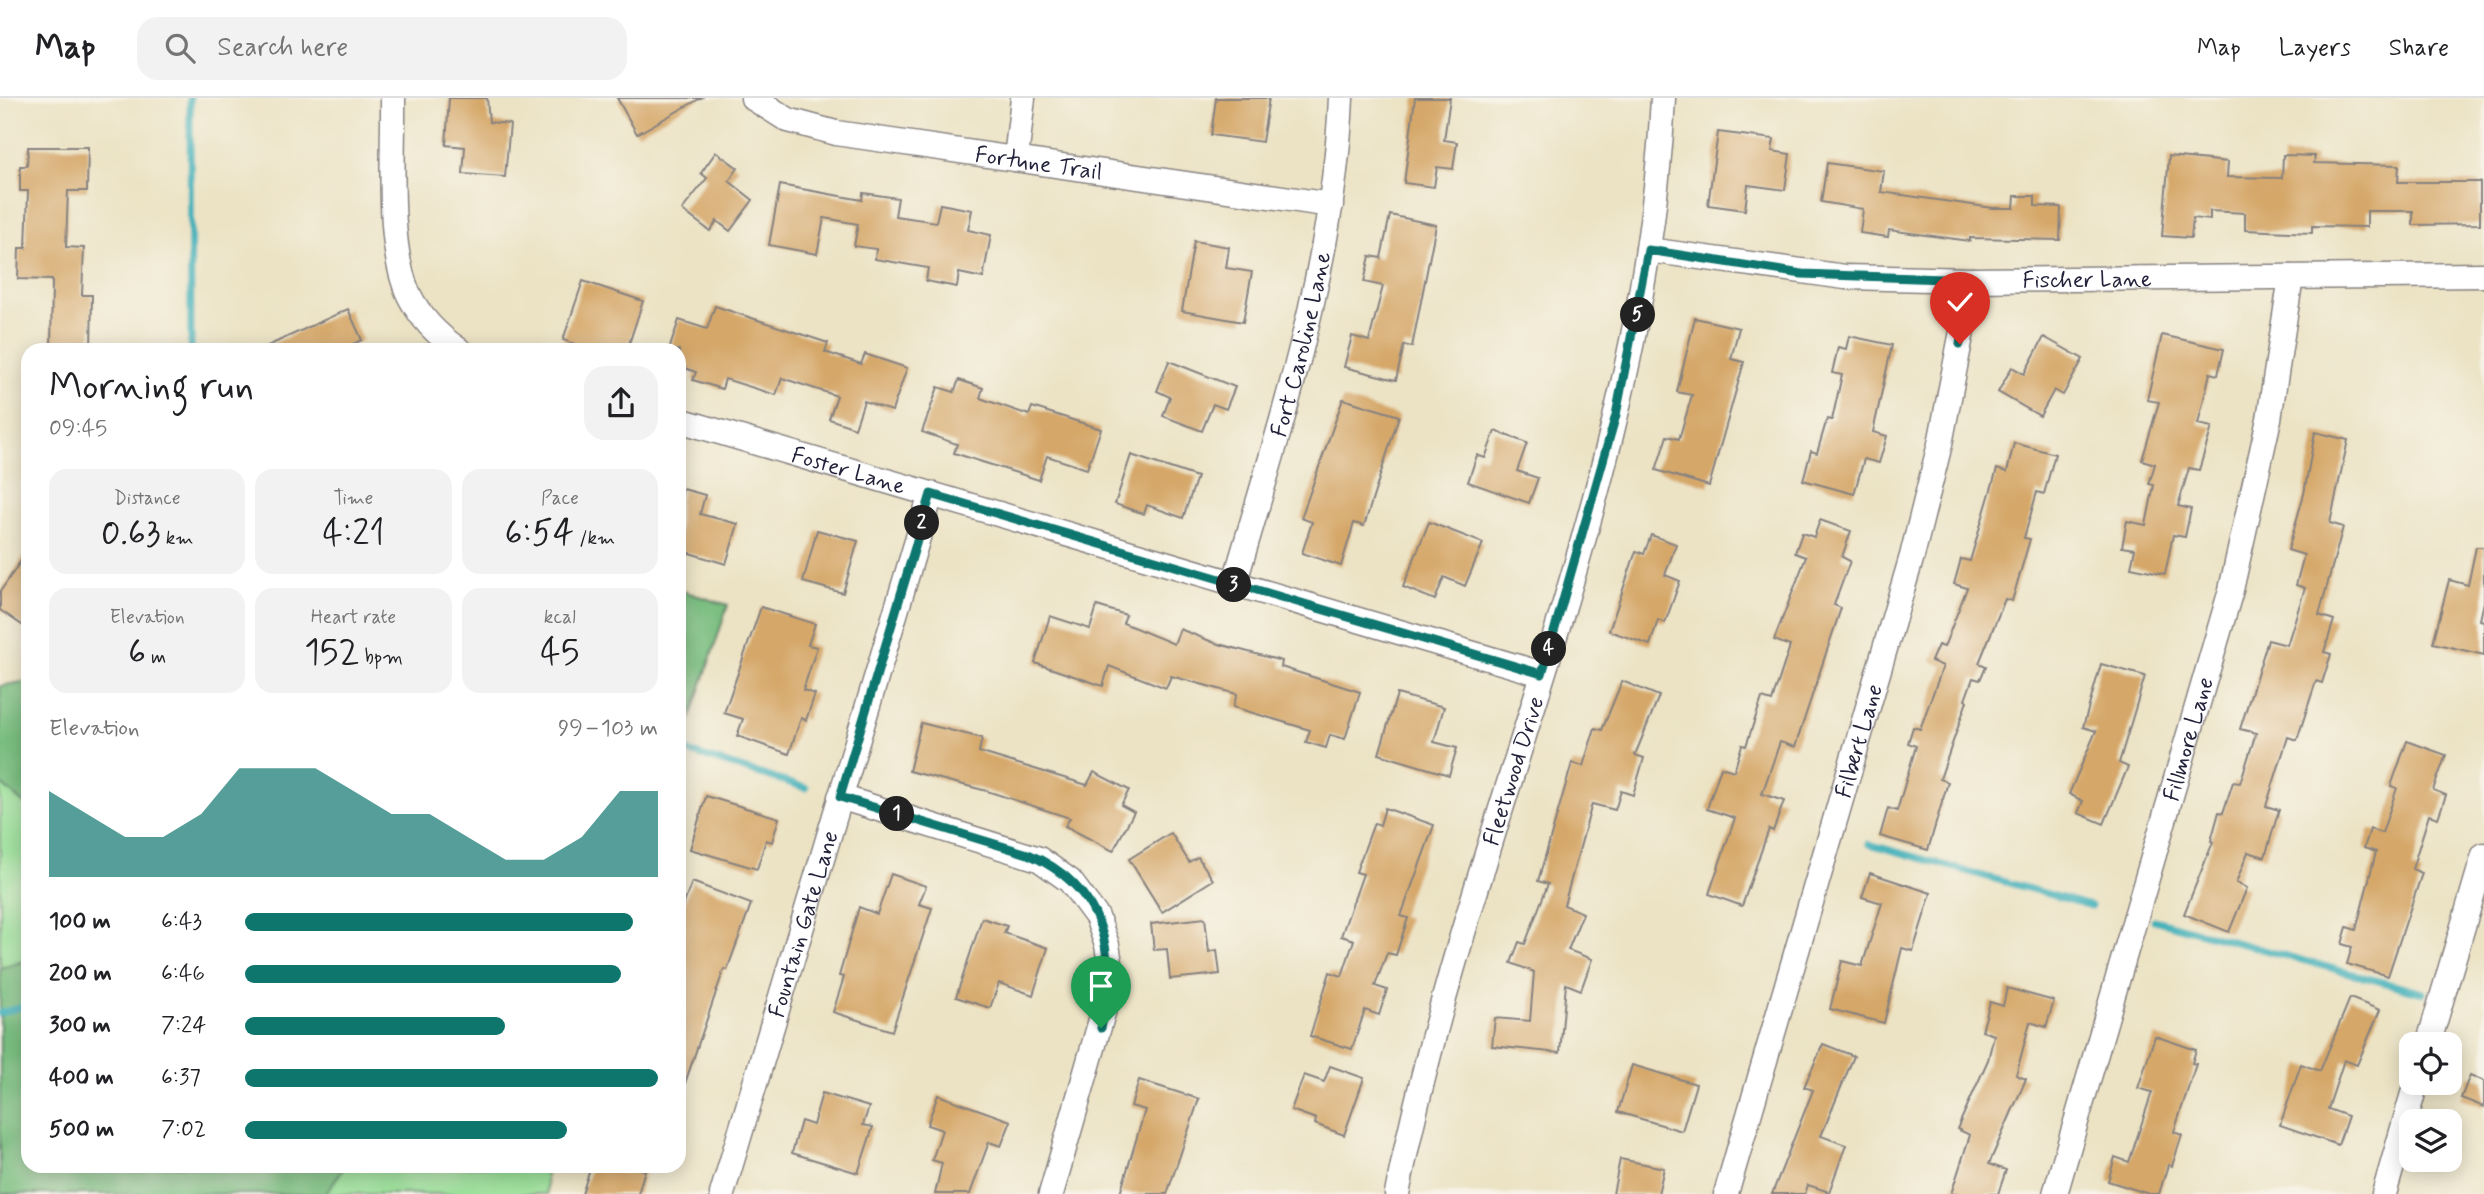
<!DOCTYPE html>
<html lang="en">
<head>
<meta charset="utf-8">
<style>
  body { margin:0; font-family:Mynerve,sans-serif; background:#f2f2f2; color:#202124; height:100vh; display:flex; flex-direction:column; font-size:26px; white-space:nowrap }
  * { box-sizing:border-box; margin:0 }
  p { font-size:23px; color:#757577 }
  .icon { flex:none; width:38px; height:38px; fill:none; stroke:currentColor; stroke-width:2; stroke-linecap:round; stroke-linejoin:round }
  .map { position:relative; flex:1; overflow:hidden }
  .side { position:absolute; left:21px; top:245px; width:665px; height:830px; display:flex; flex-direction:column; background:#fff; border-radius:21px; box-shadow:0 4px 18px #0003 }
  .side>* { flex:none }
  .tools { position:absolute; left:2399px; top:934px; display:grid; gap:14px }
  .tools a { display:grid; place-items:center; width:63px; height:63px; border-radius:14px; background:#fff; box-shadow:0 4px 18px #0003; font-size:35px }
  .pin { position:absolute; display:grid; place-items:center; width:60px; height:60px; color:#fff; margin:-72px -30px; border-radius:50% 50% 50% 0; rotate:-45deg; box-shadow:0 0 7px #0007 }
  .pin .icon { rotate:45deg }
  .km { position:absolute; width:35px; height:35px; margin:-18px; border-radius:50%; background:#222; color:#fff; font-size:19px; line-height:35px; text-align:center }
  .round { display:grid; place-items:center; flex:none; width:74px; height:74px; border-radius:21px; background:#f2f2f2 }
  .headline { display:flex; align-items:center; justify-content:space-between; height:119px; padding:0 28px }
  h1 { font-size:38px; font-weight:600; line-height:52px }
  .stats { display:grid; grid-template-columns:repeat(3,1fr); gap:10px; height:119px; padding:7px 28px }
  .stats div { display:grid; align-content:center; border-radius:18px; background:#f2f2f2; text-align:center }
  .stats b { font-size:35px; font-weight:600 }
  .stats small { font-size:19px; font-weight:400 }
  .stats p { font-size:19px }
  .chart { height:196px; padding:14px 28px }
  .chart p { display:flex; justify-content:space-between }
  .chart svg { width:100%; height:126px; margin-top:7px; fill:#0f766e; opacity:.7 }
  ul { padding:0 28px; list-style:none; font-size:23px }
  li { display:grid; grid-template-columns:112px 84px 1fr; align-items:center; height:52px }
  li i { height:18px; border-radius:9px; background:#0f766e }
  header { display:flex; align-items:center; gap:42px; box-sizing:border-box; height:98px; padding:0 35px; background:#fff; border-bottom:2px solid #e0e0e0 }
  header strong { font-size:33px }
  nav { display:flex; gap:38px; margin-inline-start:auto; font-size:24px }
  .search { width:490px; height:63px; background:#f2f2f2; display:flex; align-items:center; gap:18px; box-sizing:border-box; padding:0 24px; border-radius:21px; color:#757577; font-size:26px }
  .map>svg:first-child { display:block }
</style>
</head>
<body>
<header>
<strong>Map</strong>
<div class="search"><svg class="icon" aria-label="search" viewBox="0 0 24 24"><circle cx="10" cy="10" r="6"/><path d="M15 15l6 6"/></svg>Search here</div>
<nav><a>Map</a><a>Layers</a><a>Share</a></nav>
</header>
<div class="map">
<svg width="2484" height="1096" viewBox="0 0 2484 1096">
  <rect width="100%" height="100%" fill="#f7f3e8"/>
  <filter id="ink" filterUnits="userSpaceOnUse"><feTurbulence type="fractalNoise" baseFrequency=".0143" numOctaves="2"/><feDisplacementMap in="SourceGraphic" scale="14" xChannelSelector="R" yChannelSelector="G"/><feConvolveMatrix kernelMatrix="1 2 1 2 8 2 1 2 1" color-interpolation-filters="sRGB"/></filter>
  <filter id="wash" filterUnits="userSpaceOnUse"><feTurbulence type="fractalNoise" baseFrequency=".00686" numOctaves="4" result="noise"/><feDisplacementMap in="SourceGraphic" scale="28" xChannelSelector="R" yChannelSelector="G"/><feGaussianBlur stdDeviation="1.57" result="paint"/><feColorMatrix in="noise" values="0 0 0 0 0 0 0 0 0 0 0 0 0 0 0 0 0 1.4 0 .05"/><feComposite in="paint" operator="in"/></filter>
  <g filter="url(#wash)">
    <rect width="100%" height="100%" fill="#ece3c5"/>
    <!-- green -->
    <g fill="#99df98" stroke="#5e806a" stroke-width="2">
      <polygon points="0,685 28,709 28,862 0,870"/>
      <polygon points="345,1068 545,1068 547,1096 325,1096"/>
    </g>
    <!-- forest -->
    <g fill="#7abe80" stroke="#4e705e" stroke-width="2">
      <polygon points="679,492 728,507 679,656"/>
      <polygon points="28,583 28,709 0,685 0,588"/>
      <polygon points="28,862 28,1068 345,1068 325,1096 0,1096 0,870"/>
    </g>
    <g fill="none" stroke-linecap="round" stroke-linejoin="round">
      <!-- stream -->
      <g stroke="#40b0b9" stroke-width="7">
        <polyline points="190,0 191,252"/>
        <polyline points="679,651 806,690"/>
        <polyline points="1869,746 2091,808"/>
        <polyline points="2154,822 2423,895"/>
        <polyline points="0,915 28,907"/>
      </g>
    </g>
    <g id="blocks">
      <!-- building -->
      <g fill="#d5a769">
        <polygon points="449,0 487,0 489,24 510,26 505,79 463,76 465,49 446,47"/>
        <polygon points="617,0 701,0 637,36"/>
        <polygon points="1216,0 1269,0 1262,44 1211,37"/>
        <polygon points="1415,0 1450,0 1444,42 1457,44 1453,71 1437,69 1434,89 1404,85"/>
        <polygon points="1718,34 1774,41 1772,53 1790,56 1785,92 1748,87 1745,112 1708,107"/>
        <polygon points="28,49 88,49 87,93 68,93 66,149 84,150 82,197 92,197 91,252 51,252 52,182 18,181 19,150 26,150 28,93 20,93 20,68 27,68"/>
        <polygon points="716,54 738,70 729,83 753,102 730,133 717,123 710,133 682,112 707,80 701,75"/>
        <polygon points="2283,57 2315,58 2314,65 2399,67 2398,84 2480,84 2480,126 2413,127 2413,113 2367,113 2367,129 2312,128 2312,135 2245,132 2245,115 2210,113 2210,122 2193,120 2191,140 2162,138 2169,58 2228,64 2227,79 2282,80"/>
        <polygon points="1827,65 1884,73 1881,94 1993,110 2014,110 2015,98 2035,98 2035,108 2061,109 2060,142 1970,140 1970,143 1889,132 1888,139 1860,135 1863,111 1821,104"/>
        <polygon points="780,87 862,102 863,95 898,100 895,118 936,124 940,106 972,112 968,132 991,137 983,180 959,175 957,189 926,183 928,170 875,161 876,151 854,148 858,126 824,120 817,156 769,147"/>
        <polygon points="1390,117 1436,127 1412,249 1404,247 1396,282 1344,269 1352,238 1369,243 1383,188 1364,184 1370,158 1381,160"/>
        <polygon points="1194,143 1229,149 1226,170 1252,174 1243,224 1182,213"/>
        <polygon points="583,183 643,203 627,252 592,252 563,242"/>
        <polygon points="715,208 828,245 825,254 861,266 865,256 907,270 892,313 864,303 855,330 829,321 837,298 782,280 776,297 725,281 722,291 693,282 696,274 679,268 679,252 669,252 679,222 707,231"/>
        <polygon points="348,211 362,242 340,252 259,252"/>
        <polygon points="1695,220 1739,230 1731,261 1744,264 1709,388 1656,372 1667,338 1679,341 1692,297 1677,294"/>
        <polygon points="2162,237 2224,251 2218,277 2210,275 2198,326 2212,329 2199,372 2189,370 2178,408 2191,411 2185,439 2173,437 2165,476 2131,469 2135,451 2122,449 2127,423 2146,427 2154,387 2149,386 2155,366 2142,362 2159,304 2147,302"/>
        <polygon points="1849,238 1892,247 1873,334 1887,338 1879,365 1864,361 1854,396 1803,382 1811,353 1817,355 1827,321 1832,322 1842,277 1832,275 1838,249 1846,251"/>
        <polygon points="2044,239 2083,261 2063,297 2054,292 2040,318 1998,294 2012,269 2024,276"/>
        <polygon points="1169,263 1235,289 1226,311 1213,306 1202,333 1163,318 1170,299 1157,293"/>
        <polygon points="959,282 983,290 980,300 1029,317 1032,309 1101,331 1087,371 1047,358 1039,382 954,355 957,346 922,334 938,289 954,294"/>
        <polygon points="1343,301 1399,318 1364,428 1354,425 1341,468 1302,455 1312,424 1301,420"/>
        <polygon points="1495,333 1527,345 1517,373 1538,380 1529,405 1468,384 1477,357 1485,360"/>
        <polygon points="2315,334 2348,342 2330,425 2343,429 2319,517 2334,522 2324,554 2331,556 2322,585 2316,583 2297,642 2288,639 2266,708 2279,712 2265,759 2248,754 2236,785 2247,790 2229,834 2184,816 2213,744 2211,743 2219,714 2223,715 2233,684 2240,685 2256,635 2240,631 2268,542 2287,547 2305,490 2296,487 2304,457 2288,452 2304,396"/>
        <polygon points="2014,345 2055,356 2044,396 2037,394 2024,440 2030,441 2012,503 2005,501 1979,565 1986,568 1980,582 1973,580 1965,602 1967,603 1940,681 1948,684 1928,752 1880,738 1888,710 1897,713 1916,648 1908,645 1913,629 1920,631 1943,568 1931,563 1938,547 1944,549 1967,490 1954,486 1961,461 1970,463 1997,371 2007,374"/>
        <polygon points="1131,357 1197,379 1183,420 1147,407 1144,416 1115,406"/>
        <polygon points="683,391 705,397 700,416 738,426 726,466 679,452 679,403"/>
        <polygon points="1820,422 1851,433 1842,459 1850,463 1834,507 1841,510 1795,649 1780,644 1762,696 1784,703 1773,733 1769,731 1742,808 1709,796 1735,720 1707,711 1721,669 1734,673 1742,647 1746,648 1762,600 1772,603 1790,548 1774,542 1806,459 1795,455 1802,435 1814,439"/>
        <polygon points="1429,424 1483,445 1465,488 1444,479 1435,502 1403,489"/>
        <polygon points="817,432 858,443 843,495 803,484"/>
        <polygon points="1651,437 1676,446 1665,477 1680,483 1665,525 1658,522 1650,547 1609,533 1636,453 1644,456"/>
        <polygon points="2476,449 2484,449 2484,504 2480,522 2484,523 2484,557 2433,545 2449,482 2468,487"/>
        <polygon points="28,452 28,531 0,512 0,494"/>
        <polygon points="1097,508 1126,517 1123,525 1174,546 1180,531 1215,545 1282,563 1281,569 1360,594 1345,641 1330,637 1326,650 1306,644 1310,632 1233,609 1237,596 1171,578 1166,590 1109,568 1103,588 1035,565 1050,518 1090,531"/>
        <polygon points="761,509 815,526 808,547 817,549 803,592 815,596 806,622 801,620 789,656 737,638 743,621 724,615"/>
        <polygon points="2101,566 2145,578 2119,665 2128,669 2104,726 2078,715 2083,703 2069,696 2096,633 2083,629"/>
        <polygon points="1622,583 1659,598 1635,657 1644,660 1633,697 1621,693 1615,712 1592,706 1564,807 1583,815 1568,852 1592,861 1581,892 1566,886 1560,955 1492,948 1495,920 1530,923 1534,874 1511,865 1519,844 1525,846 1548,786 1538,783 1572,665 1583,668 1595,630 1602,632"/>
        <polygon points="1397,596 1444,609 1434,644 1457,650 1449,677 1379,656"/>
        <polygon points="921,625 982,640 979,654 1087,687 1094,674 1129,692 1121,707 1134,714 1113,753 1065,728 1070,720 987,693 909,673"/>
        <polygon points="2407,643 2446,657 2433,692 2446,697 2438,720 2429,717 2412,771 2422,775 2388,878 2347,866 2352,849 2342,846 2347,829 2356,832 2376,754 2364,750 2370,731 2382,735 2397,690 2391,688"/>
        <polygon points="706,698 779,720 772,744 766,742 757,771 690,751"/>
        <polygon points="1385,710 1434,727 1401,818 1408,820 1396,857 1387,855 1375,888 1387,892 1379,917 1365,912 1352,951 1310,938 1330,874 1342,878 1354,842 1341,838 1363,776 1356,774 1374,725 1380,727"/>
        <polygon points="1171,735 1189,764 1198,759 1213,782 1162,814 1129,761"/>
        <polygon points="1870,775 1931,795 1913,853 1902,850 1884,925 1830,911 1842,863 1862,868 1882,805 1862,799"/>
        <polygon points="891,776 926,788 919,806 932,810 892,933 833,914 844,879 839,878 859,809 877,816"/>
        <polygon points="692,784 751,806 727,872 724,871 682,994 679,994 679,819"/>
        <polygon points="982,820 1007,828 1004,835 1048,850 1033,897 999,885 990,910 956,899"/>
        <polygon points="1205,820 1209,854 1217,852 1220,876 1170,881 1167,851 1154,852 1151,826"/>
        <polygon points="2007,890 2054,903 2046,929 2030,924 2016,977 2026,981 1989,1066 2006,1072 1998,1096 1951,1096 1970,1037 1957,1031 1988,962 1994,937 1982,933 1990,904 2003,908"/>
        <polygon points="2350,900 2380,912 2357,967 2344,962 2328,1011 2348,1018 2338,1047 2280,1027 2301,966 2320,973"/>
        <polygon points="2155,938 2196,952 2192,965 2196,966 2174,1034 2182,1037 2172,1068 2168,1067 2159,1096 2149,1096 2108,1083 2115,1059 2129,1064 2152,994 2138,990"/>
        <polygon points="1823,946 1854,958 1821,1038 1846,1047 1829,1094 1808,1087 1805,1096 1772,1096 1813,992 1804,989"/>
        <polygon points="1632,967 1696,986 1682,1033 1618,1014"/>
        <polygon points="1330,968 1364,980 1344,1037 1315,1026 1316,1021 1291,1012 1304,977 1324,984"/>
        <polygon points="2470,977 2484,983 2484,1009 2461,1000"/>
        <polygon points="1139,982 1199,1001 1167,1096 1120,1096 1145,1012 1131,1008"/>
        <polygon points="822,995 869,1009 863,1027 873,1029 858,1075 792,1055 801,1023 813,1027"/>
        <polygon points="938,997 1011,1023 1001,1048 989,1044 970,1096 935,1096 942,1065 932,1062 942,1032 927,1027"/>
        <polygon points="1620,1061 1664,1070 1658,1096 1613,1096"/>
        <polygon points="591,1068 631,1068 645,1072 638,1096 582,1096"/>
      </g>
    </g>
  </g>
  <g filter="url(#ink)">
    <use href="#blocks" fill-opacity="0" stroke="#878280" stroke-width="2"/>
    <g fill="none" stroke-linecap="round" stroke-linejoin="round">
      <!-- minor casing -->
      <g stroke="#878280" stroke-width="27">
        <g id="minor">
          <path d="M393,0C394,54 386,149 409,197C420,219 438,238 459,252"/>
          <path id="s1" d="M753,0L788,22L836,35L1331,107"/>
          <polyline points="1016,61 1023,0"/>
          <path id="s2" d="M1648,152L1845,179L1972,182L2484,177"/>
          <path id="s3" d="M679,322L1542,576"/>
          <path id="s4" d="M1234,487C1280,327 1334,167 1341,0"/>
          <polyline points="840,699 1039,761 1070,783 1097,819 1107,847 1110,865 1107,901 1051,1096"/>
          <polyline points="2428,947 2484,757"/>
          <path id="s5" d="M722,1096L931,396"/>
          <path id="s6" d="M1397,1096C1469,727 1646,380 1663,0"/>
          <path id="s7" d="M1726,1096L1912,458L1940,346L1972,182"/>
          <path id="s8" d="M2055,1096L2231,492L2269,321L2291,179"/>
          <polyline points="2384,1096 2416,985"/>
        </g>
      </g>
      <!-- minor -->
      <use href="#minor" stroke="#fff" stroke-width="24"/>
    </g>
  </g>
  <g fill="none" stroke-linecap="round" stroke-linejoin="round" filter="url(#ink)">
    <!-- route casing -->
    <g stroke="#fff" stroke-width="14">
      <path id="route" d="M1101,930C1118,856 1105,789 1028,756L840,699L931,396L1542,576L1616,317L1648,152L1802,176L1972,182L1960,246"/>
    </g>
    <!-- route -->
    <use href="#route" stroke="#0f766e" stroke-width="9"/>
  </g>
  <g text-anchor="middle" stroke-width="6" stroke-linejoin="round" paint-order="stroke">
    <!-- street labels -->
    <g font-size="23" fill="#22223b" stroke="#f7f3e8">
      <text dy="8" stroke="none"><textPath href="#s1" startOffset="296">Fortune Trail</textPath></text>
      <text dy="8" stroke="none"><textPath href="#s2" startOffset="441">Fischer Lane</textPath></text>
      <text dy="8" stroke="none"><textPath href="#s4" startOffset="250">Fort Caroline Lane</textPath></text>
      <text dy="8" stroke="none"><textPath href="#s3" startOffset="177">Foster Lane</textPath></text>
      <text dy="8" stroke="none"><textPath href="#s8" startOffset="474">Fillmore Lane</textPath></text>
      <text dy="8" stroke="none"><textPath href="#s7" startOffset="472">Filbert Lane</textPath></text>
      <text dy="8" stroke="none"><textPath href="#s6" startOffset="439">Fleetwood Drive</textPath></text>
      <text dy="8" stroke="none"><textPath href="#s5" startOffset="282">Fountain Gate Lane</textPath></text>
    </g>
  </g>
</svg>
<div class="tools">
<a><svg class="icon" aria-label="locate" viewBox="0 0 24 24"><circle cx="12" cy="12" r="6"/><path d="M12 2v4M12 18v4M2 12h4M18 12h4"/></svg></a>
<a><svg class="icon" aria-label="layers" viewBox="0 0 24 24"><path d="M12 4l9 5-9 5-9-5zM3 14l9 5 9-5"/></svg></a>
</div>
<div class="pin" style="left:1101px;top:930px;background:#1e9e55"><svg class="icon" aria-label="arrive" viewBox="0 0 24 24"><path d="M6 21V4h12l-3 4 3 4H6"/></svg></div>
<div class="pin" style="left:1960px;top:246px;background:#d93025"><svg class="icon" aria-label="check" viewBox="0 0 24 24"><path d="M5 12l5 5 9-10"/></svg></div>
<b class="km" style="left:897px;top:716px">1</b>
<b class="km" style="left:922px;top:425px">2</b>
<b class="km" style="left:1234px;top:487px">3</b>
<b class="km" style="left:1549px;top:551px">4</b>
<b class="km" style="left:1638px;top:217px">5</b>
<section class="side">
<div class="headline"><div><h1>Morning run</h1><p>09:45</p></div><a class="round"><svg class="icon" aria-label="share" viewBox="0 0 24 24"><path d="M12 15V3M7 8l5-5 5 5M5 13v7h14v-7"/></svg></a></div>
<div class="stats">
<div><p>Distance</p><b>0.63<small> km</small></b></div>
<div><p>Time</p><b>4:21</b></div>
<div><p>Pace</p><b>6:54<small> /km</small></b></div>
</div>
<div class="stats">
<div><p>Elevation</p><b>6<small> m</small></b></div>
<div><p>Heart rate</p><b>152<small> bpm</small></b></div>
<div><p>kcal</p><b>45</b></div>
</div>
<div class="chart"><p><span>Elevation</span>99–103 m</p>
<svg viewBox="0 0 160 44" preserveAspectRatio="none"><path d="M0 44V14L10 22L20 30L30 30L40 22L50 6L60 6L70 6L80 14L90 22L100 22L110 30L120 38L130 38L140 30L150 14L160 14V44z"/></svg>
</div>
<ul>
<li><b>100 m</b>6:43<i style="width:94%"></i></li>
<li><b>200 m</b>6:46<i style="width:91%"></i></li>
<li><b>300 m</b>7:24<i style="width:63%"></i></li>
<li><b>400 m</b>6:37<i style="width:100%"></i></li>
<li><b>500 m</b>7:02<i style="width:78%"></i></li>
</ul>
</section>
</div>
</body>
</html>
